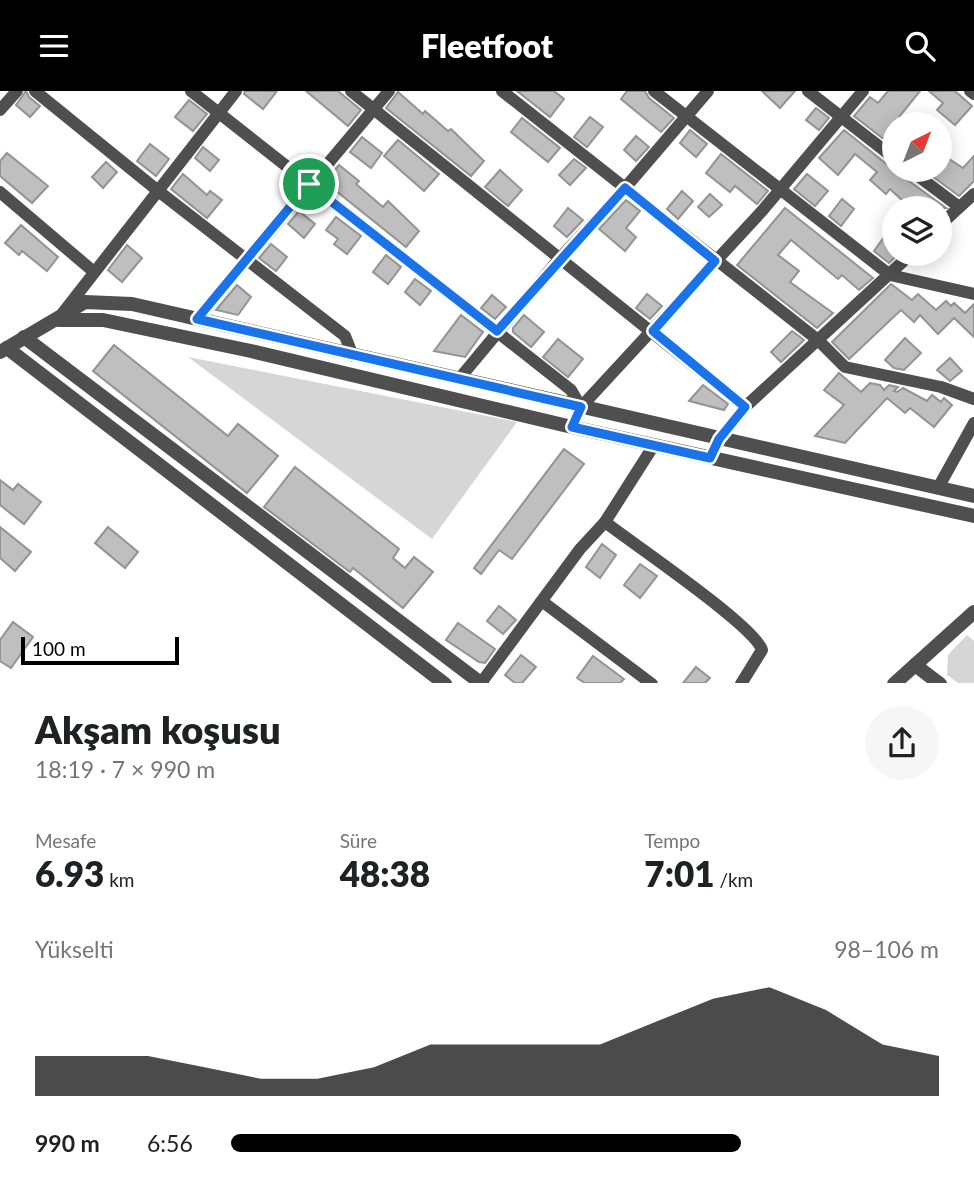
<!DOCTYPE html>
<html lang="tr">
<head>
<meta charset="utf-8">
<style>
  body { margin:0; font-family:Lato,sans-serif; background:#f6f6f6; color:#202124; height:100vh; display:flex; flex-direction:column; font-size:26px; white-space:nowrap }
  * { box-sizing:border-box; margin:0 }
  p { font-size:23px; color:#757577 }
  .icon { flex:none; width:38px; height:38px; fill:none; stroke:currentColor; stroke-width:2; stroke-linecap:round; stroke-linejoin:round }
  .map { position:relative; height:592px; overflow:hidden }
  .details { display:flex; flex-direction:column; background:#fff; flex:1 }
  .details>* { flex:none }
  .needle { width:46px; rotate:42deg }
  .fabs { position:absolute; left:882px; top:21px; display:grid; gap:14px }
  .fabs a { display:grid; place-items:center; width:70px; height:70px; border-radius:50%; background:#fff; box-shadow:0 4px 18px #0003; font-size:35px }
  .scale { position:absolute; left:21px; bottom:18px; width:158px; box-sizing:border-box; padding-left:7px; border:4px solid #000; border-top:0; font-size:19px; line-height:24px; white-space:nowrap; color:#000; -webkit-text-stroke:5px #fff; paint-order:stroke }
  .pin { position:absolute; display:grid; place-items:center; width:60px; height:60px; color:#fff; margin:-30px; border:4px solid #fff; border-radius:50%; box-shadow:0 2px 7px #0007 }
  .round { display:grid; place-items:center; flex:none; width:74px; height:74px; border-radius:37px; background:#f6f6f6 }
  .overview { display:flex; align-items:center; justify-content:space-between; height:119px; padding:0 35px }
  h1 { font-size:38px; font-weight:800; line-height:52px }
  .stats { display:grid; grid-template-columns:repeat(3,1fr); gap:10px; height:119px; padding:7px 35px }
  .stats div { display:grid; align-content:center }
  .stats b { font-size:35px; font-weight:800 }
  .stats small { font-size:19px; font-weight:400 }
  .stats p { font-size:19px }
  .chart { height:196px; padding:14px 35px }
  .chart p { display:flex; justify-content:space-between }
  .chart svg { width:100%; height:126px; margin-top:7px; fill:#000; opacity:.7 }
  ul { padding:0 35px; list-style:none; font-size:23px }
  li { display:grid; grid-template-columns:112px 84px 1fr; align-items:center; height:52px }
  li i { height:18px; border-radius:9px; background:#000 }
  header { display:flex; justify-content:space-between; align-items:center; height:91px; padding:0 35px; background:#000; color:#fff; font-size:32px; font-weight:800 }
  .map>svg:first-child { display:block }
</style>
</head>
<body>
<header><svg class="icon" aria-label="menu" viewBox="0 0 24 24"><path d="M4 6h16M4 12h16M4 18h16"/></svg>Fleetfoot<svg class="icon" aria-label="search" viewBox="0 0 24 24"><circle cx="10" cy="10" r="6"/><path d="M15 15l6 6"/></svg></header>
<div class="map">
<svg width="974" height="593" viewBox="0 0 974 593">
  <rect width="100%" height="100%" fill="#fff"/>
  <!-- green -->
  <g fill="#d6d6d6">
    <polygon points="188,266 517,331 432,448"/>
    <polygon points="967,544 974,550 974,592 958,592 947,584 948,564"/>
  </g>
  <!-- building -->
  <g fill="#bfbfbf" stroke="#939393" stroke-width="2">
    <polygon points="26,0 29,6 40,15 30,26 16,14"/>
    <polygon points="245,0 277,0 263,18 244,3"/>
    <polygon points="306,0 338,0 361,19 348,35"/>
    <polygon points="517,0 554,0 564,8 550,26"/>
    <polygon points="627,0 645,0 649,7 674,27 661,41 621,8"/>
    <polygon points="762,0 795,0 780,17"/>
    <polygon points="888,0 920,0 899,26 908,33 894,33 894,56 854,25 870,6 878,12"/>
    <polygon points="929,0 955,0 972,15 955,34 937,19 943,12"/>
    <polygon points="398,1 423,23 425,20 448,40 451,38 484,70 471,85 386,17"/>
    <polygon points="189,9 207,23 193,40 175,26"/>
    <polygon points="816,17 829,27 819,39 806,29"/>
    <polygon points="590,26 603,36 587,56 574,46"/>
    <polygon points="522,27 560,57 548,71 511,41"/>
    <polygon points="690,39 707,53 696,66 680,52"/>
    <polygon points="844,39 894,79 946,117 921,117 909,107 903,110 890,98 886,103 870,89 877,81 855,63 838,84 819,67"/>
    <polygon points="636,45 649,56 636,70 624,59"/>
    <polygon points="362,46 382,62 371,77 350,61"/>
    <polygon points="398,49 439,83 424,100 384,65"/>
    <polygon points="150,53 169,68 156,85 137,70"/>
    <polygon points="203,56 219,69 210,80 195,67"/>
    <polygon points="7,62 48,95 32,112 0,85 0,70"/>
    <polygon points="721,63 768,100 757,113 735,95 730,101 706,82"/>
    <polygon points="974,65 974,90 959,105 924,79 940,79 940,73 946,66 963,77"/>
    <polygon points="574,68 586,77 570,94 559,84"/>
    <polygon points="106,71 117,81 103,97 92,86"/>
    <polygon points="339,74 359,90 356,93 383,116 388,110 419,140 406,156 325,91"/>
    <polygon points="500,79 522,99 508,115 485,96"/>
    <polygon points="183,83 207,104 210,100 222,109 207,127 171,98"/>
    <polygon points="807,83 828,100 815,115 794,98"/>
    <polygon points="682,100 693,110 678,128 667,118"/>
    <polygon points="710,103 722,114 709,126 698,116"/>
    <polygon points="842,108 854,118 841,135 829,125"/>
    <polygon points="626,109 640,120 626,137 636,146 625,160 599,138"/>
    <polygon points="568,117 583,129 567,146 554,135"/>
    <polygon points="785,117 873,187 859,199 842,184 838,188 791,149 778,164 799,180 790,191 833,222 817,237 737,174"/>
    <polygon points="299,120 315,133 304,147 288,133"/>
    <polygon points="336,126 361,145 347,163 334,153 338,148 326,139"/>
    <polygon points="894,132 894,163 898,163 889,172 874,160"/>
    <polygon points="21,134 58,166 47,180 22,160 19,164 5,152"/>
    <polygon points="271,153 287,166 276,180 259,167"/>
    <polygon points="127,154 142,167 122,191 108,179"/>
    <polygon points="386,164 401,176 388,193 373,181"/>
    <polygon points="415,188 431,200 420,214 405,201"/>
    <polygon points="891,193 912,209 918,203 936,219 946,210 951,215 954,212 965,222 974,213 974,246 954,227 938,243 920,224 914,231 901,219 849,268 832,251"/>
    <polygon points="237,194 251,206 238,224 216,219"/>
    <polygon points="647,203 662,215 650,228 636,217"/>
    <polygon points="492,204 506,216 495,228 481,217"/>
    <polygon points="461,224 483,241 465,266 434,260"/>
    <polygon points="524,224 544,241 531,256 513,241 513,237"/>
    <polygon points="792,240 804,249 781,271 771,261"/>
    <polygon points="905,247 921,262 904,279 894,277 885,269"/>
    <polygon points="558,248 583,268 568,286 543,266"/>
    <polygon points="114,254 228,345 238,333 278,365 247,402 93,280"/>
    <polygon points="950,267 962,280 950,290 937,279"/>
    <polygon points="839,282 861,301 870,292 880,294 884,299 889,294 898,296 894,300 897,301 903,297 927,310 932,304 941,311 944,307 952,314 934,336 910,317 905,322 887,307 845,352 815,345 844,314 824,299"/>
    <polygon points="703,294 728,313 724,319 689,310"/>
    <polygon points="564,358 584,373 512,468 499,459 481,483 474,477"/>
    <polygon points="295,376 399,458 393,467 405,477 414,466 433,481 403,517 353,477 350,481 264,416"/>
    <polygon points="0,389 13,399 18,393 41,411 24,433 0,414"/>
    <polygon points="0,436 31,461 15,480 0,467"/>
    <polygon points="108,436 138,461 125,477 95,452"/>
    <polygon points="602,453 616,464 600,487 586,476"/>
    <polygon points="640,473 657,485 640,507 624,494"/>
    <polygon points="499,515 516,529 503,543 487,530"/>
    <polygon points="13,531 33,546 11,577 0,570 0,549"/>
    <polygon points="458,532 495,558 485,572 479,571 446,549"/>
    <polygon points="521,564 536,576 522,592 515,592 505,584"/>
    <polygon points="593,565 624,588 620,592 585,592 577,587"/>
    <polygon points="696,576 710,587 705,592 683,592"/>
  </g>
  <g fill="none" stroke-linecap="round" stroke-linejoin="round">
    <!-- minor -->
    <g stroke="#4f4f4f" stroke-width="12">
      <polyline points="35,0 157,99 345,245 353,265"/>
      <polyline points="191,0 571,299 581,316 572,336"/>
      <polyline points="351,0 745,316"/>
      <polyline points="502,0 818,249 845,276 941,296 974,308"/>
      <polyline points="654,0 890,184 974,203"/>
      <polyline points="808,0 894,67"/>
      <polyline points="970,0 974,3"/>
      <polyline points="0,19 17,0"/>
      <polyline points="910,79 958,115"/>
      <polyline points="0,101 94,181"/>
      <polyline points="940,134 974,103"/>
      <polyline points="62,223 236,0"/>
      <polyline points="197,228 389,0"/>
      <polyline points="459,288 558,169 625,97 708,0"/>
      <polyline points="581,316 762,120 863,0"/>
      <polyline points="710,367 719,348 745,316 911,163"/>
      <polyline points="938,397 974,332"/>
      <path d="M605,431C632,452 755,535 762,559L741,593"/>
      <polyline points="543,511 652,593"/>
      <polyline points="481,592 580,458 605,431 654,354"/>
    </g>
    <!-- tertiary -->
    <g stroke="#4f4f4f" stroke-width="14">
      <polyline points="59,229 103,229 251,260 572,336 974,425"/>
      <polyline points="24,246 482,593"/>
      <polyline points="7,257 445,593"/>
      <polyline points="0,261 85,211 132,213 974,405"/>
      <polyline points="915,574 940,593"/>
      <polyline points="894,593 974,521"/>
    </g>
  </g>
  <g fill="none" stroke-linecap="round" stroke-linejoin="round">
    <!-- route casing -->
    <g stroke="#fff" stroke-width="14">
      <polygon id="route" points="309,93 497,240 625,97 715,170 653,240 745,316 719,348 710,367 572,336 581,316 197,228"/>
    </g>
    <!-- route -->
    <use href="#route" stroke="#1a73e8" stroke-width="9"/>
  </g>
</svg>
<div class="fabs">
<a><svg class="needle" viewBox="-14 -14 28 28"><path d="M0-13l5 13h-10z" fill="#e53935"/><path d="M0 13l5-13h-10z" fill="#757577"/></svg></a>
<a><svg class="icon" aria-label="layers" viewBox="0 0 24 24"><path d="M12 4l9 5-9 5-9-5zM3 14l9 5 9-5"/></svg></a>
</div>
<div class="scale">100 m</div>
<div class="pin" style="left:309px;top:93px;background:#1e9e55"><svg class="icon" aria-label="arrive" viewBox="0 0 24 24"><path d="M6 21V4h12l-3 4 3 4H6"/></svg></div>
</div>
<section class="details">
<div class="overview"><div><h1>Akşam koşusu</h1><p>18:19 · 7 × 990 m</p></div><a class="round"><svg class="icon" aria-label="share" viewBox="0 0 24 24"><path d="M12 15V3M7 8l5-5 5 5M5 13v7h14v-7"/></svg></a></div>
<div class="stats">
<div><p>Mesafe</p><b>6.93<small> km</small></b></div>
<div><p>Süre</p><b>48:38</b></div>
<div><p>Tempo</p><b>7:01<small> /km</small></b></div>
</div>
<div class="chart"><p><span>Yükselti</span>98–106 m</p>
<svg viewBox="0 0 160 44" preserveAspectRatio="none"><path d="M0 44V30L10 30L20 30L30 34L40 38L50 38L60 34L70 26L80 26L90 26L100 26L110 18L120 10L130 6L140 14L150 26L160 30V44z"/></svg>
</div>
<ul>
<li><b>990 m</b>6:56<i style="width:72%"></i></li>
</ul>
</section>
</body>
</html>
